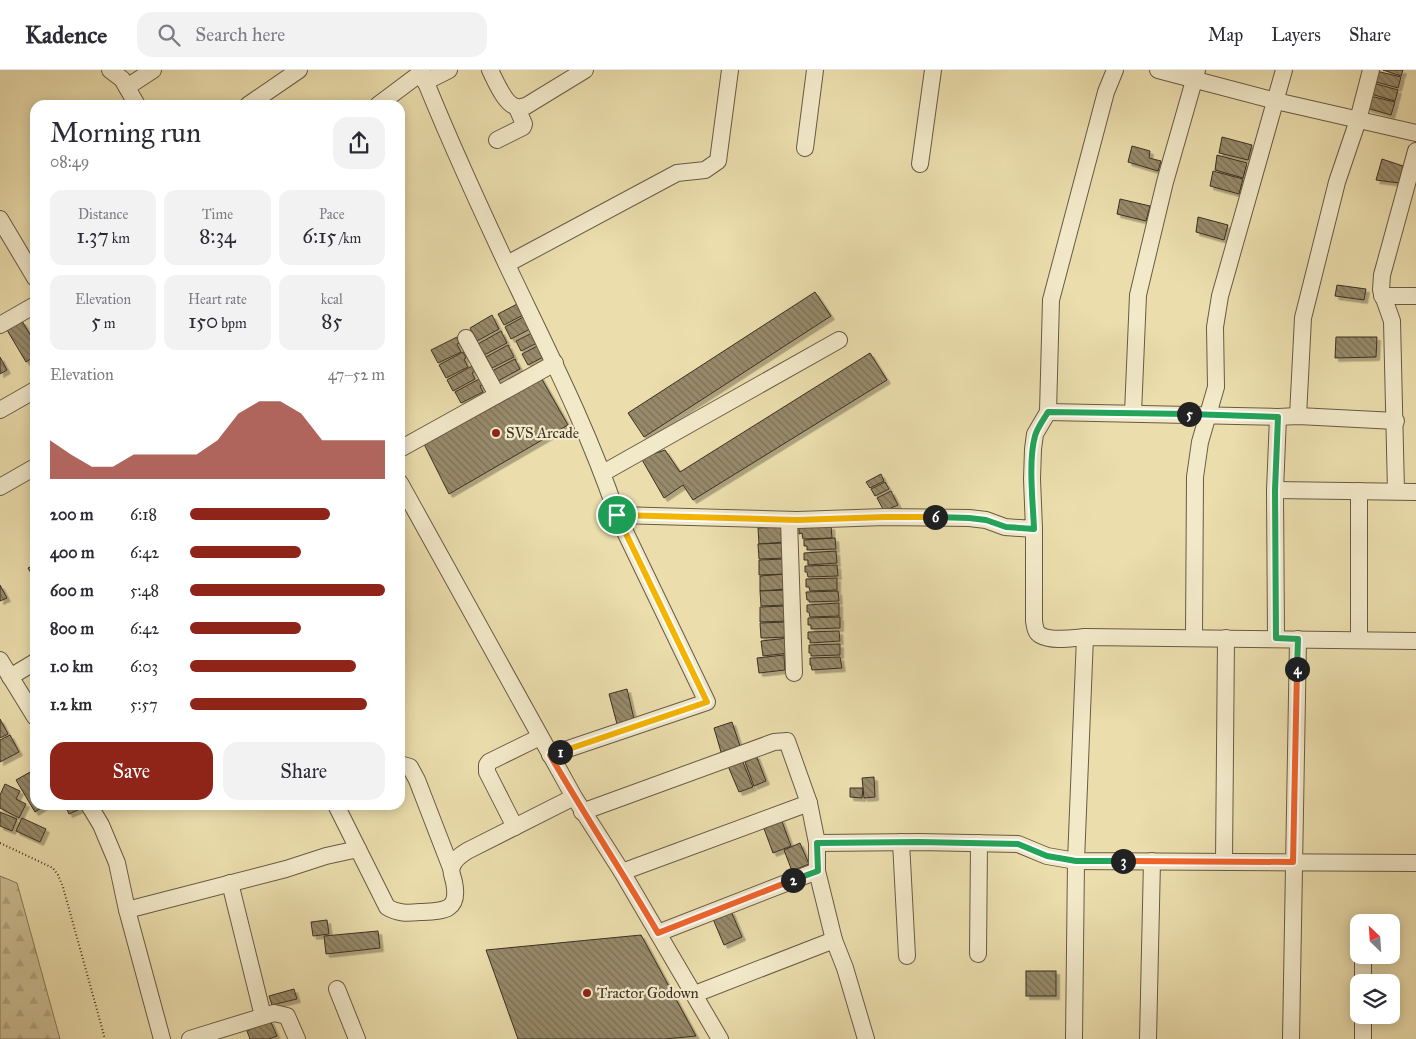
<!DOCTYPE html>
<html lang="en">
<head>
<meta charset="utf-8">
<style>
  body { margin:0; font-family:"IM FELL Great Primer",serif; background:#f2f2f3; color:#2b2b33; height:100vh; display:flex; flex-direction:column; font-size:19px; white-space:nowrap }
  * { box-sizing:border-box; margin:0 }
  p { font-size:16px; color:#7c7c81 }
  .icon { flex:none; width:28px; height:28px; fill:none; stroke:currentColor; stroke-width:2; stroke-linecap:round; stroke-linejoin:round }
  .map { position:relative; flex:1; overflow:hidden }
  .side { position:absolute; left:30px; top:30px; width:375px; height:710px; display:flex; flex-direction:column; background:#fff; border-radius:15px; box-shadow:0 2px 12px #0003 }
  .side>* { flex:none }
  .needle { width:32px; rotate:335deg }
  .buttons { position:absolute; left:1350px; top:844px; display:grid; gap:10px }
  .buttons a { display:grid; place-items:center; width:50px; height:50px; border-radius:10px; background:#fff; box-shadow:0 2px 12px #0003; font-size:25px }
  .pin { position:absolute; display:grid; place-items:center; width:42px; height:42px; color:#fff; margin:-21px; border:2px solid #fff; border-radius:50%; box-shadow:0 1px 5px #0007 }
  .km { position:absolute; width:25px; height:25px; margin:-12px; border-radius:50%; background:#222; color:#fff; font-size:14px; line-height:25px; text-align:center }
  .round { display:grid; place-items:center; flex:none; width:52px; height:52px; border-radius:15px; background:#f2f2f3 }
  .summary { display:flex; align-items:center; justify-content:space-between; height:85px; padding:0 20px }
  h1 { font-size:28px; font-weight:600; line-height:38px }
  .metrics { display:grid; grid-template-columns:repeat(3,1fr); gap:8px; height:85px; padding:5px 20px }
  .metrics div { display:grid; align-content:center; border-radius:12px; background:#f2f2f3; text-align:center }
  .metrics b { font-size:21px; font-weight:600 }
  .metrics small { font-size:14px; font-weight:400 }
  .metrics p { font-size:14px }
  .chart { height:140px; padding:10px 20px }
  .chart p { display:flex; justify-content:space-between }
  .chart svg { width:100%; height:90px; margin-top:5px; fill:#8f2418; opacity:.7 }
  .action { display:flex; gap:10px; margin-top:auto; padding:10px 20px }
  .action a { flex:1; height:58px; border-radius:15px; background:#8f2418; color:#fff; font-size:20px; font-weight:600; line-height:58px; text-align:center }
  .action a+a { background:#f2f2f3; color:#2b2b33 }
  ul { padding:0 20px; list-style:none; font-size:16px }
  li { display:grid; grid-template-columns:80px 60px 1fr; align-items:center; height:38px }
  li i { height:12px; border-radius:6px; background:#8f2418 }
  header { display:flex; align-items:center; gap:30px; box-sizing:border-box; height:70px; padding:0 25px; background:#fff; border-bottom:1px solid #e1e1e2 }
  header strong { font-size:24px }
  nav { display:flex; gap:28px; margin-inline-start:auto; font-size:18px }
  .search { width:350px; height:45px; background:#f2f2f3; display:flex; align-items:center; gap:12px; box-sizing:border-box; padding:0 18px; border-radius:15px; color:#7c7c81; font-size:19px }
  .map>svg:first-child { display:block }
</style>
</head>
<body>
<header>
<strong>Kadence</strong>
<div class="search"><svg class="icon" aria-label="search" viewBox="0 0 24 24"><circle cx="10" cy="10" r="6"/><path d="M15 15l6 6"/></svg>Search here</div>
<nav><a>Map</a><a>Layers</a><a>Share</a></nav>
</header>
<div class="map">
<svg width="1416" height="969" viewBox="0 0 1416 969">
  <defs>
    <pattern id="forest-firs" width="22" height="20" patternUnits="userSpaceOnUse" patternTransform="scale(1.25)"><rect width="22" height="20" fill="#cdc095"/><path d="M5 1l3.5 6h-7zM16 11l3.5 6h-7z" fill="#b1a580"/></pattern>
    <pattern id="building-back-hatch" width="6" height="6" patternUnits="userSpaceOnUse" patternTransform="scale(1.25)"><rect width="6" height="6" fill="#978a6a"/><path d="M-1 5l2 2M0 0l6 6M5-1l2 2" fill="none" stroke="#7c7157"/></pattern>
    <filter id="shadow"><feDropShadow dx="3.5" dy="3.5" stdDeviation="0" flood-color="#0004"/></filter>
  </defs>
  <rect width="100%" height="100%" fill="#ebddac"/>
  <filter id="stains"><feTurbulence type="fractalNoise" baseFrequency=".004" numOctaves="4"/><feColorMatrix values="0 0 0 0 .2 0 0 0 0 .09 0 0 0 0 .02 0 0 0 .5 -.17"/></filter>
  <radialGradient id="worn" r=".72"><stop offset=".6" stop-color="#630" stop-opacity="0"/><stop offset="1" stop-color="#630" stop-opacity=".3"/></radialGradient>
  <!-- forest -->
  <polygon fill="url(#forest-firs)" stroke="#84785c" points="0,806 17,813 60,969 0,969"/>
  <!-- building -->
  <g fill="url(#building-back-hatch)" stroke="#3b3023" filter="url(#shadow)">
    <polygon points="1383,0 1403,0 1401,6"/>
    <polygon points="1376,1 1401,7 1398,18 1373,11"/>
    <polygon points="1373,13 1398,20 1395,31 1371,24"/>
    <polygon points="1370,26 1395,32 1391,45 1367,38"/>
    <polygon points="1222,67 1252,75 1248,90 1219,83"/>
    <polygon points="1132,76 1150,81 1149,88 1161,91 1158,101 1128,92"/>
    <polygon points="1217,85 1247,93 1243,108 1215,100"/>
    <polygon points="1382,89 1403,96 1399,113 1376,110"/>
    <polygon points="1213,101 1243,109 1239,124 1210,116"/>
    <polygon points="1120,129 1150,136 1146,151 1117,144"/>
    <polygon points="1198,147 1228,155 1224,170 1196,162"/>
    <polygon points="1337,215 1366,219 1364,230 1335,226"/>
    <polygon points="815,222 831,246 644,367 628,343"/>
    <polygon points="519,233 525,244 504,255 498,244"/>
    <polygon points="492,245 499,259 477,271 470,258"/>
    <polygon points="525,246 532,258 511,269 505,257"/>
    <polygon points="22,251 35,273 35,286 26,292 7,260"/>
    <polygon points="501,261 507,273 484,285 478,274"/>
    <polygon points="536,261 541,271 521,281 516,271"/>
    <polygon points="457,267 459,273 457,274 461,282 438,293 431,280"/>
    <polygon points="1336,267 1377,267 1376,287 1335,288"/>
    <polygon points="541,274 547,285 528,295 522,284"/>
    <polygon points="508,275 514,287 492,298 486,287"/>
    <polygon points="463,282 466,288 464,289 468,297 446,308 439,295"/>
    <polygon points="870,283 887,310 693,430 683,415 664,428 641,388 665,380 680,402"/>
    <polygon points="0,287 7,300 0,304"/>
    <polygon points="515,289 520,299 498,311 492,301"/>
    <polygon points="472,296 475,301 472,303 475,309 453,321 447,310"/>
    <polygon points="540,306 568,355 449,424 423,372"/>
    <polygon points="481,308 484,314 480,316 483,322 461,333 455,322"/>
    <polygon points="881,404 884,411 870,418 866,412"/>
    <polygon points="885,412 889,419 875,426 871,419"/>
    <polygon points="891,421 898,435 884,441 877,428"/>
    <polygon points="831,456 832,468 803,469 802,463 799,464 799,458"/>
    <polygon points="785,457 785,472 759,474 758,458"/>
    <polygon points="835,468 836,479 807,480 807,476 804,476 804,470"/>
    <polygon points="785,473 786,488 759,489 758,474"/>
    <polygon points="836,481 837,493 808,495 808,490 804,490 804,483"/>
    <polygon points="785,489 786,504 759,505 759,490"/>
    <polygon points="35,495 35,510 28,498"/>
    <polygon points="837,495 838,506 808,507 807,502 805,502 805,496"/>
    <polygon points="786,504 787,519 760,521 760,506"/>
    <polygon points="837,508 837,520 810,521 809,517 806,517 806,509"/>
    <polygon points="0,515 7,528 0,531"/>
    <polygon points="787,520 787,535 761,536 760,521"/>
    <polygon points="838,521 839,531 809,532 809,530 807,530 806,522"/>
    <polygon points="839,533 839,546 810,547 809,542 807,542 807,535"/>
    <polygon points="786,536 787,551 760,552 760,537"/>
    <polygon points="840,547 840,558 811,559 811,555 808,555 808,548"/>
    <polygon points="787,552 788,567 761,568 760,553"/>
    <polygon points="839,561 840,571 810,573 810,569 808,569 808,562"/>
    <polygon points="788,568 789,583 763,586 761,571"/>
    <polygon points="840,574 840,585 811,586 811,583 809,583 809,575"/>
    <polygon points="784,585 785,600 759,603 757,588"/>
    <polygon points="840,587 842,598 812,600 811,595 810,595 810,588"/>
    <polygon points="627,619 634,649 617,654 609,624"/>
    <polygon points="0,649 8,664 0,668"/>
    <polygon points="732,652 740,676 721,682 714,658"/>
    <polygon points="10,665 19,682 0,692 0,670"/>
    <polygon points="756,685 766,711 754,716 745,692 750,690 749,688"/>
    <polygon points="742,690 753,717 739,722 728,696"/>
    <polygon points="32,701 35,705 35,735 46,735 35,742 16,710"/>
    <polygon points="874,707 875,727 864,728 862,708"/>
    <polygon points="5,714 20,721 16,729 26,734 19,748 0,738 0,725"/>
    <polygon points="850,718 863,718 862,728 850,727"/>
    <polygon points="65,735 78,735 80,739 69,744"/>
    <polygon points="0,742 17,749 12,761 0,756"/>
    <polygon points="22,748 46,759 40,772 16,761"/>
    <polygon points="781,749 791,776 773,783 763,756"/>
    <polygon points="800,773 809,794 792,801 784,780"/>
    <polygon points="731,841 742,867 724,875 713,849"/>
    <polygon points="327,850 329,864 313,866 311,852"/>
    <polygon points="378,861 380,878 326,884 324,866"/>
    <polygon points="641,865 696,966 665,969 518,969 486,880"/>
    <rect x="1026" y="901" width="30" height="25"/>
    <polygon points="294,919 297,929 272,935 269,926"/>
    <polygon points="270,950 277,966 269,969 250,969 247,961"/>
  </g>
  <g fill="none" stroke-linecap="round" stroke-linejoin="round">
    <!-- minor casing -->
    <g stroke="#675b45" stroke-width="18">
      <g id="minor">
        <polyline points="110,0 122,9 137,35"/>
        <path d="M421,0C447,66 477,131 507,195C546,277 588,358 617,445L797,450L885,447L969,448L986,450L1005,457L1034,459L1032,409L1033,379L1035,364L1048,342L1051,230L1106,22L1115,0"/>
        <path d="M490,0C495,10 506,37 518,37C521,38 523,36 526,36L585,0"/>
        <polyline points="1158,0 1276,31 1416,63"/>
        <polyline points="425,12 449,0"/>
        <polyline points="127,17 153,0"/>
        <polyline points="248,35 299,0"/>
        <polyline points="378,35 422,2"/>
        <polyline points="497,70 523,57 524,54 517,38"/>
        <polyline points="805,78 815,0"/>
        <polyline points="920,94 933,0"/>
        <polyline points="0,149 35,208"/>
        <polyline points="507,194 677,103 705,100 718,91 730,0"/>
        <polyline points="1382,226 1416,226"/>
        <polyline points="0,255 35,235"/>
        <polyline points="466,268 497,325"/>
        <polyline points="0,340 35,320"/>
        <polyline points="1048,342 1278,347 1298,346 1396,351"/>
        <polyline points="1133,343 1138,225 1165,112 1197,0"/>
        <polyline points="1298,346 1303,248 1337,112 1358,50 1371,0"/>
        <polyline points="400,379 555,293"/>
        <polyline points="603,403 839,270"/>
        <polyline points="400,413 574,727 622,802 720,969"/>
        <polyline points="0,417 35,397"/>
        <polyline points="1275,420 1416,422"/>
        <polyline points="1359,421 1359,570"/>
        <polyline points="1396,421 1392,251 1381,220 1382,205 1416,81"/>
        <polyline points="789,450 794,603"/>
        <path d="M1034,459V551C1035,556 1035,562 1040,565C1052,572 1073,568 1085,567"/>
        <polyline points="1194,567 1195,407 1200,372 1216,317 1215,257 1220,226 1284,0"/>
        <polyline points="1276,568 1275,420 1278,347"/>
        <polyline points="0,590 35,647"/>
        <polyline points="10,607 35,592"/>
        <polyline points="550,685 707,632 617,445"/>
        <polyline points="400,694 410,697 417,710 451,798"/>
        <polyline points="89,735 101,755 117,793 127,840 162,969"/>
        <polyline points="336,735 358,779"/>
        <polyline points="582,742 774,672 787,671 809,733 817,773 817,801 834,870 845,898 866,969"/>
        <polyline points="515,757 487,702 487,695 489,692 540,667"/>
        <polyline points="901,772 907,886"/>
        <polyline points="817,773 919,772 1018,774 1047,786 1076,791 1416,793"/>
        <polyline points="1224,792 1226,568"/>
        <polyline points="622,802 809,733"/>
        <polyline points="230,813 263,946"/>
        <path d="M127,840L286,799L326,786L358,779L387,837C398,844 408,843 421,842C444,841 460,841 454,812C453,807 450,801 452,797C454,789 461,785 467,781L574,727"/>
        <polyline points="658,863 817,801"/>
        <polyline points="978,884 979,773"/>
        <polyline points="1363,912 1363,891"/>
        <polyline points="337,919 357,969"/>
        <polyline points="695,924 834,870"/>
        <polyline points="190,969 274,943 287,946 297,969"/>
        <polyline points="1074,969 1076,791 1085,567 1416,571"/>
        <polyline points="1148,969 1152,791"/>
        <polyline points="1291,969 1298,569"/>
        <polyline points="1363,969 1363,945"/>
      </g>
    </g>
    <!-- path -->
    <polyline stroke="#3b3023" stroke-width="2" stroke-dasharray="1 2.5" stroke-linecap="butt" points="0,773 53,798 58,805 63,817 105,969"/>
    <!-- minor -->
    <use href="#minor" stroke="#f2e9c9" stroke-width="16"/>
  </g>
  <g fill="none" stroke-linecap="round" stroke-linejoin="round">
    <!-- split-1 casing -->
    <g stroke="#fff" stroke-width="10">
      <polyline id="split-1" points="560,682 707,632 617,445"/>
    </g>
    <!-- split-2 casing -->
    <g stroke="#fff" stroke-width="10">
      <path id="split-2" d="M560,682L550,685C585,746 623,803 658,863L793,810"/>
    </g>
    <!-- split-3 casing -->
    <g stroke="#fff" stroke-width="10">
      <polyline id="split-3" points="793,810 818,801 817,773 919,772 1018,774 1047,786 1076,791 1123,791"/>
    </g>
    <!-- split-4 casing -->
    <g stroke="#fff" stroke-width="10">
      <polyline id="split-4" points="1123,791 1293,792 1297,599"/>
    </g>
    <!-- split-5 casing -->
    <g stroke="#fff" stroke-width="10">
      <polyline id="split-5" points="1189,344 1278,347 1275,420 1276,568 1298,569 1297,599"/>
    </g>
    <!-- split-6 casing -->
    <g stroke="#fff" stroke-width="10">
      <path id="split-6" d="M935,447L969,448L986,450L1006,457L1034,459C1033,432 1028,392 1035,366C1037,358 1044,349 1048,342L1189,344"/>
    </g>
    <!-- split-7 casing -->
    <g stroke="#fff" stroke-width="10">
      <polyline id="split-7" points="617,445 797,450 885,447 935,447"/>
    </g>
    <!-- split-1 -->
    <use href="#split-1" stroke="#f5b400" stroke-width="6"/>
    <!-- split-2 -->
    <use href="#split-2" stroke="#f0652b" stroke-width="6"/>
    <!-- split-3 -->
    <use href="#split-3" stroke="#22a559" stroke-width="6"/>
    <!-- split-4 -->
    <use href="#split-4" stroke="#f0652b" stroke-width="6"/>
    <!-- split-5 -->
    <use href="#split-5" stroke="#22a559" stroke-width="6"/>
    <!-- split-6 -->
    <use href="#split-6" stroke="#22a559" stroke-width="6"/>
    <!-- split-7 -->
    <use href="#split-7" stroke="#f5b400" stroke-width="6"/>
  </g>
  <!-- markers -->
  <g fill="#8f2418" stroke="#f2e9c9" stroke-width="2">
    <circle cx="496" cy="363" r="5"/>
    <circle cx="587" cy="923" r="5"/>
  </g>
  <g text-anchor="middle" stroke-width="4.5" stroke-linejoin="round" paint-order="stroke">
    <!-- poi labels -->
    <g font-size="15" fill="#3b3023" stroke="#f2e9c9" text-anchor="start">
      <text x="506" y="368">SVS Arcade</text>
      <text x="597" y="928">Tractor Godown</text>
    </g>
  </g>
  <rect width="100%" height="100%" filter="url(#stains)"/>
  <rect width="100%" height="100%" fill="url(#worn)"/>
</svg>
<div class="buttons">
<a><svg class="needle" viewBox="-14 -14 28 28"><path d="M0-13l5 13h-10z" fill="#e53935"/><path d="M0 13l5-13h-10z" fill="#7c7c81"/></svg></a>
<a><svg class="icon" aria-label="layers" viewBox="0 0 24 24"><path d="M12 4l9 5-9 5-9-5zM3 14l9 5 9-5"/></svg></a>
</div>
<div class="pin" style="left:617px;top:445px;background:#1e9e55"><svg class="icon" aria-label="arrive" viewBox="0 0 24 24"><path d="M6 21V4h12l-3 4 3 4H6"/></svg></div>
<b class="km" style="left:560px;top:682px">1</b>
<b class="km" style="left:793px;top:810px">2</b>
<b class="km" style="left:1123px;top:791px">3</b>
<b class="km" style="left:1297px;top:599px">4</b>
<b class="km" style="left:1189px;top:344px">5</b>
<b class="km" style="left:935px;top:447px">6</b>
<section class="side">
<div class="summary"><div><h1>Morning run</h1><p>08:49</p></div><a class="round"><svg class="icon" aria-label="share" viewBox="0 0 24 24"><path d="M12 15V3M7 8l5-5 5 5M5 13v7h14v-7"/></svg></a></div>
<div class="metrics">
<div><p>Distance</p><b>1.37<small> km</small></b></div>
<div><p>Time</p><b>8:34</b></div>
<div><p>Pace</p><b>6:15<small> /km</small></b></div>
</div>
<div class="metrics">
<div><p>Elevation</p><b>5<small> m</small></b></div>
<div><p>Heart rate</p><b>150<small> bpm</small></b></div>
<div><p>kcal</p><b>85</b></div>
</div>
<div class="chart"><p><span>Elevation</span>47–52 m</p>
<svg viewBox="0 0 160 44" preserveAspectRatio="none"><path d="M0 44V25L10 32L20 38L30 38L40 32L50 32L60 32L70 32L80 25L90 12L100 6L110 6L120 12L130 25L140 25L150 25L160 25V44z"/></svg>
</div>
<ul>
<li><b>200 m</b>6:18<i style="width:72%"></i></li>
<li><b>400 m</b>6:42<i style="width:57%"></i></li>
<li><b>600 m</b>5:48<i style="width:100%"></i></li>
<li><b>800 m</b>6:42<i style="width:57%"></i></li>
<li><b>1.0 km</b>6:03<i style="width:85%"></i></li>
<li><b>1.2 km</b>5:57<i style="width:91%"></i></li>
</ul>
<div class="action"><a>Save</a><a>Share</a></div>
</section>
</div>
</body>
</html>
